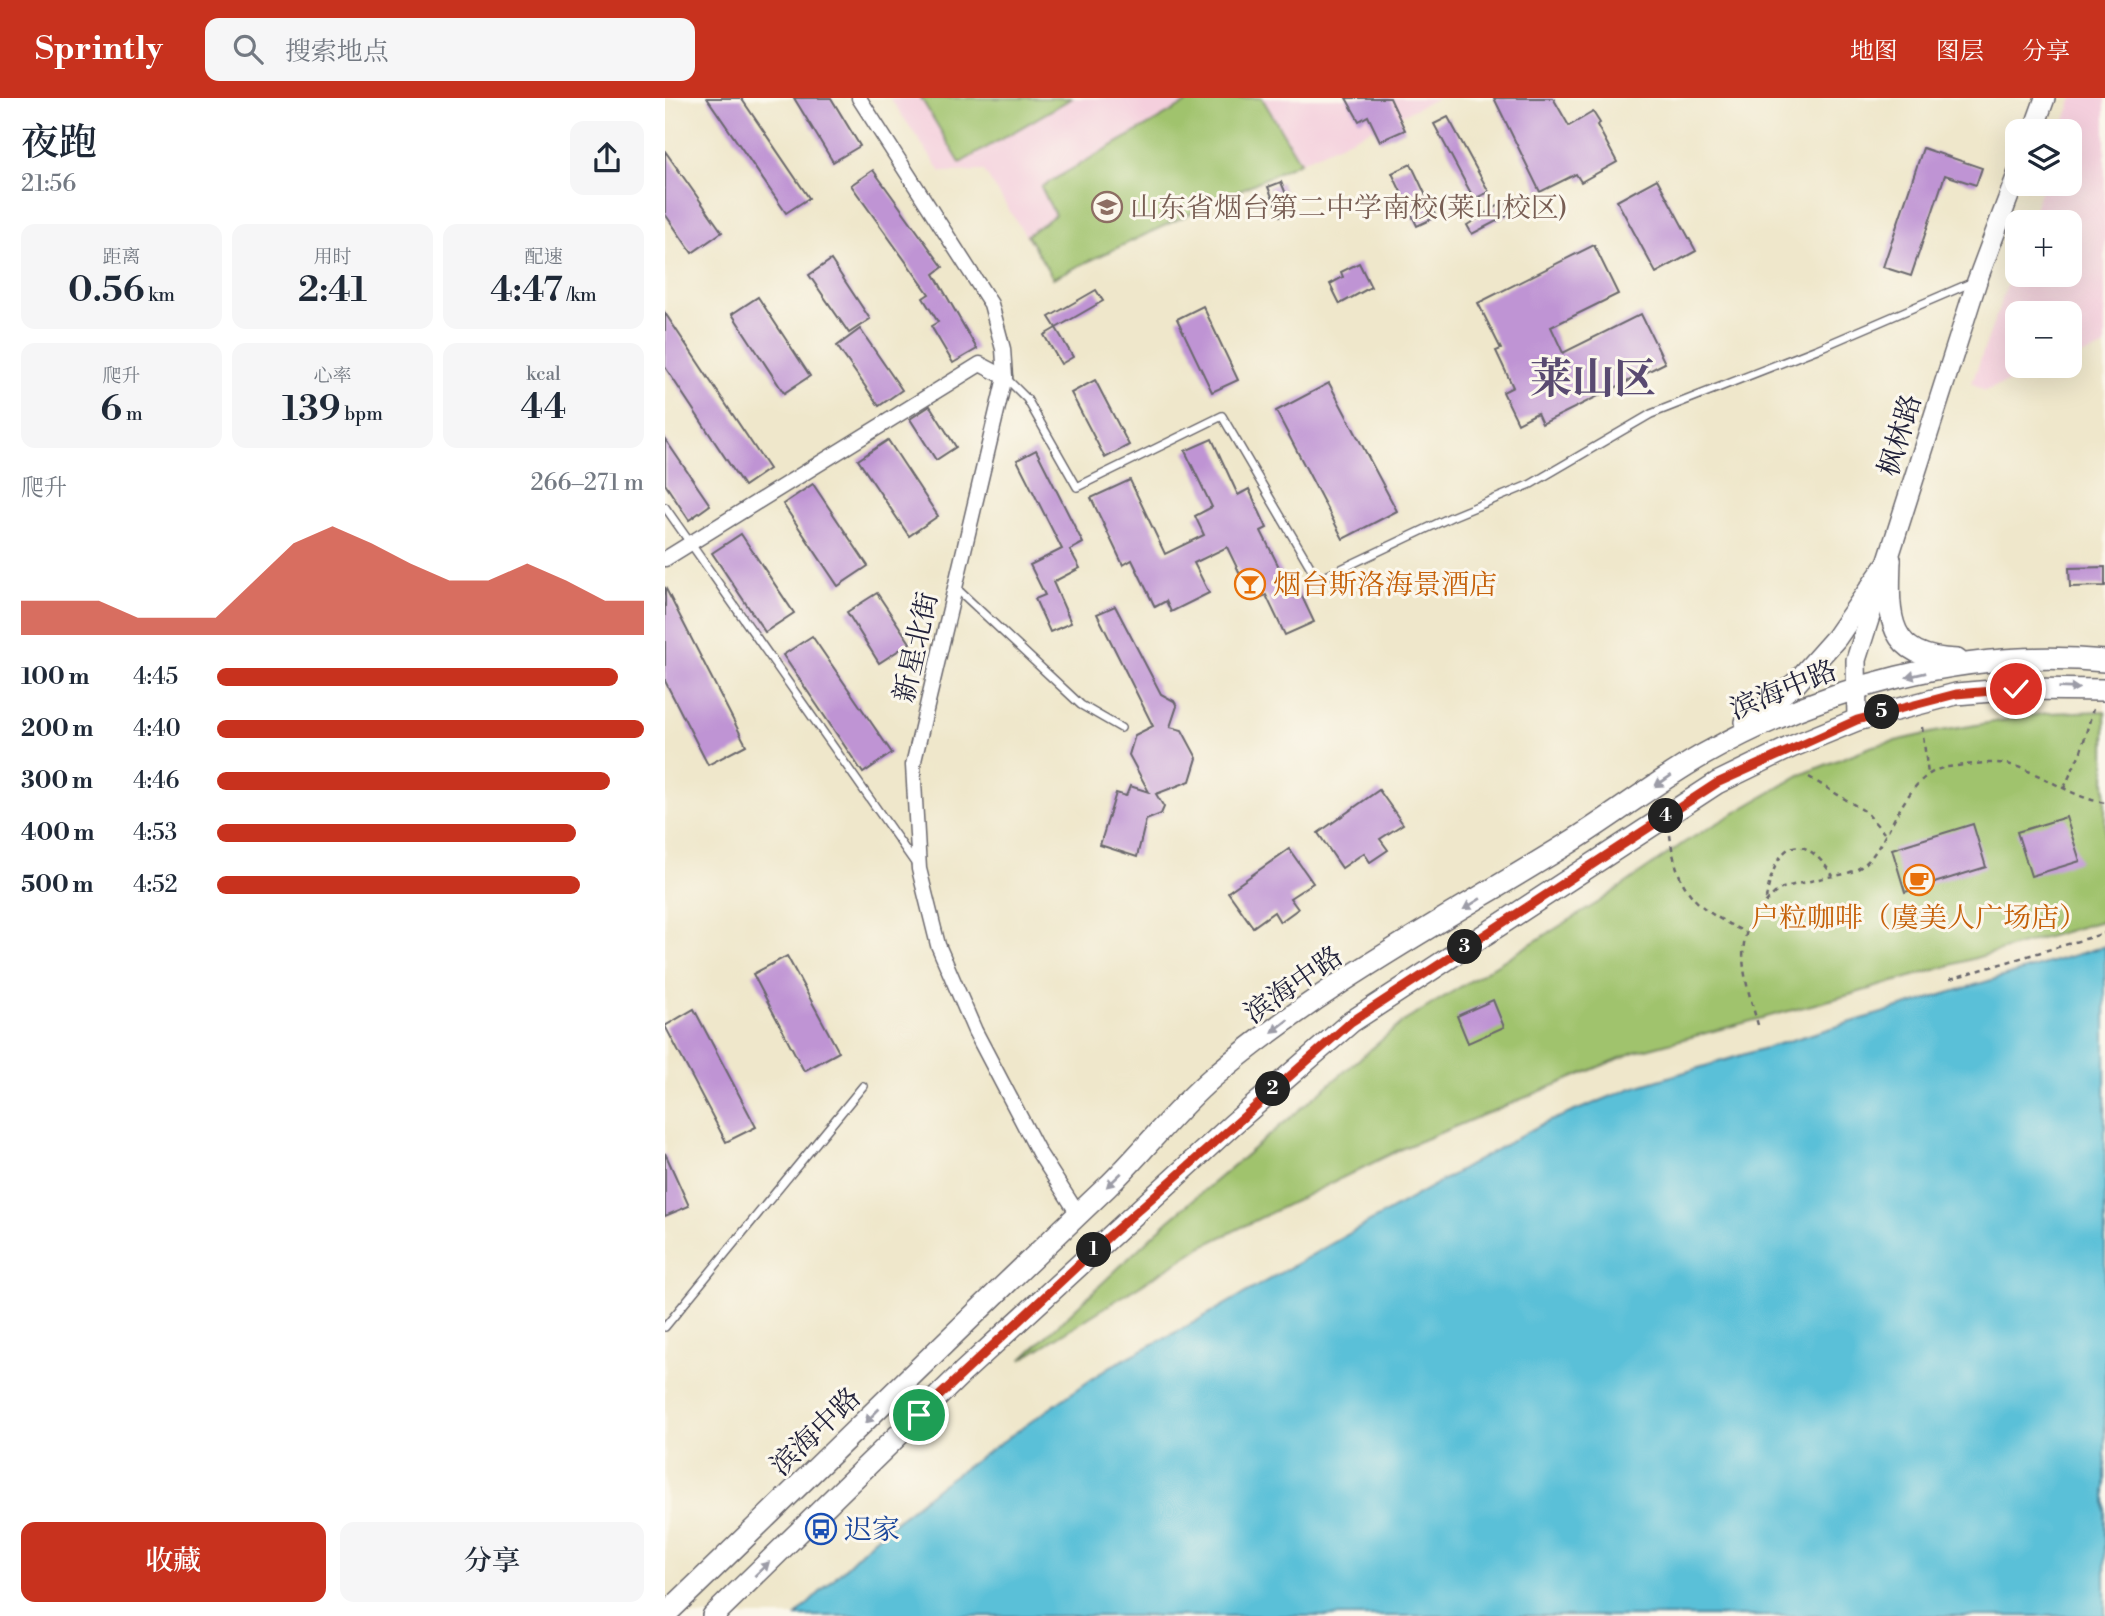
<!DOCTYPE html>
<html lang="zh">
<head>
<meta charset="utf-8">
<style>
  body { margin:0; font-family:"Libre Bodoni","Noto Serif SC",serif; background:#f6f6f7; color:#1f2937; height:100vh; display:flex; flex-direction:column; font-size:26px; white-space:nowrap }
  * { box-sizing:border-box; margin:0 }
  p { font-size:23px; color:#747a83 }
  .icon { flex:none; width:38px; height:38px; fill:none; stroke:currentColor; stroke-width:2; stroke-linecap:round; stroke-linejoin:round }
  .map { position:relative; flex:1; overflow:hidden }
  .details { display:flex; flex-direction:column; background:#fff; width:665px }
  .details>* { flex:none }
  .fabs { position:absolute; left:1340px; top:21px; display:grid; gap:14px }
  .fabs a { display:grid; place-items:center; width:77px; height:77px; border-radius:14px; background:#fff; box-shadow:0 7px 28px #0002; font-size:35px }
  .pin { position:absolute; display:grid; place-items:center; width:60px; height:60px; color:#fff; margin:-30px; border:4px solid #fff; border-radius:50%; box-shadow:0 2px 7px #0007 }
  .km { position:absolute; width:35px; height:35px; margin:-18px; border-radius:50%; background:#222; color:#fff; font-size:19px; line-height:35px; text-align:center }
  .round { display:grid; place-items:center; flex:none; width:74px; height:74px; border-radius:14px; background:#f6f6f7 }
  .summary { display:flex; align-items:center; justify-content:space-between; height:119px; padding:0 21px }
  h1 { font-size:38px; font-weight:600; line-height:52px }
  .figures { display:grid; grid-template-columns:repeat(3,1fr); gap:10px; height:119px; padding:7px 21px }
  .figures div { display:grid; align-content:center; border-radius:14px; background:#f6f6f7; text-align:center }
  .figures b { font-size:35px; font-weight:600 }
  .figures small { font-size:19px; font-weight:400 }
  .figures p { font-size:19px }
  .chart { height:196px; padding:14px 21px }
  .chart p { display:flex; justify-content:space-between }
  .chart svg { width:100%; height:126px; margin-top:7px; fill:#c8321e; opacity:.7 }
  .button { display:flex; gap:14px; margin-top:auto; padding:14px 21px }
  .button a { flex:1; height:80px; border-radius:14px; background:#c8321e; color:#fff; font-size:28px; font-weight:600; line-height:80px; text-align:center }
  .button a+a { background:#f6f6f7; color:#1f2937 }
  ul { padding:0 21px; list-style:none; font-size:23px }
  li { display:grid; grid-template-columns:112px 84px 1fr; align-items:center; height:52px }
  li i { height:18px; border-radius:9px; background:#c8321e }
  header { display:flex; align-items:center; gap:42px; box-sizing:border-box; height:98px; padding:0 35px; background:#c8321e; color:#fff }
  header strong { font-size:33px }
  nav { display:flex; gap:38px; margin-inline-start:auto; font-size:24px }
  .search { width:490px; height:63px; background:#f6f6f7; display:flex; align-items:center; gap:18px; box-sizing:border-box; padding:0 24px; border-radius:14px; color:#747a83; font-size:26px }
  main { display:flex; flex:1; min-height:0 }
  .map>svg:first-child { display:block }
</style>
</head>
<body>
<header>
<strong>Sprintly</strong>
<div class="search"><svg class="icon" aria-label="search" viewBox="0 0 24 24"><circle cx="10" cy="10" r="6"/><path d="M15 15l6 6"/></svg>搜索地点</div>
<nav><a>地图</a><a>图层</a><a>分享</a></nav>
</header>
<main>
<section class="details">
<div class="summary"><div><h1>夜跑</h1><p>21:56</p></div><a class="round"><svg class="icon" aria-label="share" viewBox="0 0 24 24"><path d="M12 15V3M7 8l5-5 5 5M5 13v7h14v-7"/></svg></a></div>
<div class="figures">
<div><p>距离</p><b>0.56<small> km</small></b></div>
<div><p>用时</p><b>2:41</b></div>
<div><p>配速</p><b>4:47<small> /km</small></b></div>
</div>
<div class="figures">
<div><p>爬升</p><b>6<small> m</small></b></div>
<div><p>心率</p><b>139<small> bpm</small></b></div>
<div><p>kcal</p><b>44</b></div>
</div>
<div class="chart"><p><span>爬升</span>266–271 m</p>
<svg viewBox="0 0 160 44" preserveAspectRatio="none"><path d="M0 44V32L10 32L20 32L30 38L40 38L50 38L60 25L70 12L80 6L90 12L100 19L110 25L120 25L130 19L140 25L150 32L160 32V44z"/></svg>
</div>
<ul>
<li><b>100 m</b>4:45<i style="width:94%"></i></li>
<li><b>200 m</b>4:40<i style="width:100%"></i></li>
<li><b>300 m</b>4:46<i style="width:92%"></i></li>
<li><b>400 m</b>4:53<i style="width:84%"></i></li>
<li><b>500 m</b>4:52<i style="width:85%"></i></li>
</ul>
<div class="button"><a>收藏</a><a>分享</a></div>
</section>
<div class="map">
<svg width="1440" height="1518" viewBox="0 0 1440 1518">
  <rect width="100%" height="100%" fill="#fbf7ec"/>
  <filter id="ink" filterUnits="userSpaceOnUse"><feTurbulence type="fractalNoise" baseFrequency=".0143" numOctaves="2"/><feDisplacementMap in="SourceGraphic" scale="14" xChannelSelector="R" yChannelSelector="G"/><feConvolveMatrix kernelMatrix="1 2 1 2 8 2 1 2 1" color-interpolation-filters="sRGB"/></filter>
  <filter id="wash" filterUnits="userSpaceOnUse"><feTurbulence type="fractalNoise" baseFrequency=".00686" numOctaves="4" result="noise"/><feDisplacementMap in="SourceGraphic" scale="28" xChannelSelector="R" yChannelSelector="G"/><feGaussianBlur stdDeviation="1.57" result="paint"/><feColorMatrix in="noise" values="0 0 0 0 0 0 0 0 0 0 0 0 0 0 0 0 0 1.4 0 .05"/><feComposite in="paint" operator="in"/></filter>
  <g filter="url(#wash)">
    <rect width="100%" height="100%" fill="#efe7cb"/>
    <!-- built -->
    <g fill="#f4cfdd">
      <polygon points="225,0 773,0 388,180 319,73 276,74"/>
      <polygon points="1408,0 1440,0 1440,249 1405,262 1405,215 1353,215 1353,268 1389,268 1319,293 1307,285 1353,156 1353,177 1405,177 1405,124 1364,124 1378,86 1405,86 1405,33 1396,33"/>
    </g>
    <!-- green -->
    <g fill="#a0c36d" stroke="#617254" stroke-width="2">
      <polygon points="256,0 407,0 295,65"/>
      <polygon points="530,0 597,0 635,64 388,180 362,137 390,117 376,89"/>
      <polygon points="1440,613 1440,822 1184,897 970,954 736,1051 536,1149 356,1262 503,1123 738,924 934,804 1020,744 1135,677 1208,648 1270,634 1382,615"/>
    </g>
    <!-- water -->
    <polygon fill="#5ac0d8" stroke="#3e718a" stroke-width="2" points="1440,848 1440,1518 131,1518 208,1442 274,1388 444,1269 517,1231 875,1027 967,990"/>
    <g id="blocks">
      <!-- building -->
      <g fill="#bf94d4">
        <polygon points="42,0 76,0 144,100 121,115"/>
        <polygon points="129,0 166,0 195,48 168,64"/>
        <polygon points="681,0 725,0 740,32 715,43 703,18 694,23"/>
        <polygon points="829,0 888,0 904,28 928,14 935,25 932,27 952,64 916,84 911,76 875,94"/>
        <polygon points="783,19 824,94 809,101 769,26"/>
        <polygon points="1258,50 1317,70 1311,87 1280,77 1246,178 1218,169"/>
        <polygon points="0,53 57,134 27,155 0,116"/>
        <polygon points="746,66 771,119 752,128 727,75"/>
        <polygon points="208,72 278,169 269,176 312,251 288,265 266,228 273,224 258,200 264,196 186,87"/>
        <polygon points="992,81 1031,153 991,175 952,103"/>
        <polygon points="616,84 628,113 615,118 603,89"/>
        <polygon points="841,103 847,115 807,136 802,127"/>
        <polygon points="929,147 953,196 886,229 898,255 976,216 1000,265 877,326 872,315 853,325 838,294 848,289 831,253 836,251 813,205"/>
        <polygon points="166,162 205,221 184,235 144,177"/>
        <polygon points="694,165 706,189 675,206 665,186 678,179 676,174"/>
        <polygon points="431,192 438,203 391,230 384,219"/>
        <polygon points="93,199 145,278 119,295 67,216"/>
        <polygon points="538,208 573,282 547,294 512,221"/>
        <polygon points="0,215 104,371 79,388 0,269"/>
        <polygon points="391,230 408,259 396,266 379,237"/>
        <polygon points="195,231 237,292 214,308 172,248"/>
        <polygon points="430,282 464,347 440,360 406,295"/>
        <polygon points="664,285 732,413 678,441 611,313"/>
        <polygon points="265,308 291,349 271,362 245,321"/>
        <polygon points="0,341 45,407 24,422 0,386"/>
        <polygon points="547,341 573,397 584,391 602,430 596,433 625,491 632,488 649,524 620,537 601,497 588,503 562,449 529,465 544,495 506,514 501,503 490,509 467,462 458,467 426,400 465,382 500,456 539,437 530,418 547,409 520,353"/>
        <polygon points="223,342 273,418 244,438 193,362"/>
        <polygon points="371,352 418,445 405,452 415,470 388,484 406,525 385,534 370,501 380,497 365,467 397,451 352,362"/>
        <polygon points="148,386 203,468 173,488 118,406"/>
        <polygon points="76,436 129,515 100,534 47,455"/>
        <polygon points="1440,469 1440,488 1405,489 1404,470"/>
        <polygon points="0,489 81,647 43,667 0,583"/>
        <polygon points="212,495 245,545 214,565 182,514"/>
        <polygon points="450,508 496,596 509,603 512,608 505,629 517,632 532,660 525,683 491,696 499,709 496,716 481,722 472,759 435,747 451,695 461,698 465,688 484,694 464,657 470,637 488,628 432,516"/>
        <polygon points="147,538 227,655 198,675 118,557"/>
        <polygon points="714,692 738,726 715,741 723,752 705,764 699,755 677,770 653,735"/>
        <polygon points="1401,719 1415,763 1366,778 1352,734"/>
        <polygon points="1308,726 1321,769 1240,794 1227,751"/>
        <polygon points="624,751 648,785 625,800 633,811 615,824 609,814 588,829 563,794"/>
        <polygon points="122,858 174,954 139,973 88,876"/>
        <polygon points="828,902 839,929 803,945 792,918"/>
        <polygon points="29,911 91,1029 61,1044 0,928"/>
        <polygon points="0,1055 24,1108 0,1118"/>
      </g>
    </g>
  </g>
  <g filter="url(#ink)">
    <use href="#blocks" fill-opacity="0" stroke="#6a676d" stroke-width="2"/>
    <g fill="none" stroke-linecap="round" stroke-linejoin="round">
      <!-- lane casing -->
      <g stroke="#6a676d" stroke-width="10">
        <g id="lane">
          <polyline points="340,279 362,301 412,389 557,318 653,482 786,419 866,386 986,316 1152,251 1308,184"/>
          <polyline points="0,409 252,768"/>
          <polyline points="290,489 416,607 456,630"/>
          <polyline points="0,1229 198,988"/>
        </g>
      </g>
      <!-- street casing -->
      <g stroke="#6a676d" stroke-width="17">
        <g id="street">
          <polyline points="194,0 326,206 338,251 340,279 248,667 254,771 273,847 310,933 374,1055 413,1116"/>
          <polyline points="0,461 315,266 340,279"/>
        </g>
      </g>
      <!-- secondary casing -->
      <g stroke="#6a676d" stroke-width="22">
        <g id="secondary">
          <polyline points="1368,33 1380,0"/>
          <polyline points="1192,622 1191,562 1312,183 1353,74"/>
        </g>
      </g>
      <!-- primary casing -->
      <g stroke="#6a676d" stroke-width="24">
        <g id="primary">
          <path d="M1225,462C1223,519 1221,560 1292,562"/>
          <polyline points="1081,624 1131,585 1171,540 1225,462"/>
          <path d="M0,1517C148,1375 293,1230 442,1089C478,1054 509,1013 547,980C656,887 783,820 904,745C950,717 992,683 1038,657C1158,589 1302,549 1440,563"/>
          <polyline points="48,1518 298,1274 567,1027 686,924 1052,685 1126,649 1192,622 1291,596 1351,591 1440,592"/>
        </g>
      </g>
      <!-- path -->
      <g stroke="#6a676d" stroke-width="2.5" stroke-dasharray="5 5" stroke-linecap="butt">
        <polyline points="1257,629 1263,676"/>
        <polyline points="1144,679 1201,714 1219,735"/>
        <polyline points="1399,690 1416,653 1428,611"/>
        <path d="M1005,737C1012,793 1030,810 1080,834"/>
        <path d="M1101,801C1110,750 1132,725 1168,778"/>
        <polyline points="1285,881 1440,835"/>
        <path d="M1093,927C1082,887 1065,846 1095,811C1102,803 1108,795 1118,790C1129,786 1143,784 1154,781C1173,776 1188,778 1203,763C1227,737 1242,674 1283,669C1300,667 1325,663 1342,666C1377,674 1404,699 1440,705"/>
      </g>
      <!-- lane -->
      <use href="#lane" stroke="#fff" stroke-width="7"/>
      <!-- street -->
      <use href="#street" stroke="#fff" stroke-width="14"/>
      <!-- secondary -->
      <use href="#secondary" stroke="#fff" stroke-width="19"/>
      <!-- primary -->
      <use href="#primary" stroke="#fff" stroke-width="21"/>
    </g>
    <!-- one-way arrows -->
    <defs><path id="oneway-solid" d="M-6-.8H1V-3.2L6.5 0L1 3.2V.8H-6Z" transform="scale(1.75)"/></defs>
    <g fill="#9c9ca7">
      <use href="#oneway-solid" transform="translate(1251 577) rotate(167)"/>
      <use href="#oneway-solid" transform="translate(1404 590) rotate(2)"/>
      <use href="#oneway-solid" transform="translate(998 683) rotate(146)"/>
      <use href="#oneway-solid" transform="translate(807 806) rotate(148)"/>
      <use href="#oneway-solid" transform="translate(615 928) rotate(142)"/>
      <use href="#oneway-solid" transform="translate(449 1082) rotate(137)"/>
      <use href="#oneway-solid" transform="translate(207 1318) rotate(135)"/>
      <use href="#oneway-solid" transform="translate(97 1471) rotate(-44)"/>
    </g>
  </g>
  <g fill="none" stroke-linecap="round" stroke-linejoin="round" filter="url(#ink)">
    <!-- route casing -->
    <g stroke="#fff" stroke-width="14">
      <polyline id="route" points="254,1317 444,1138 686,924 1052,685 1192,622 1291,596 1351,591"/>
    </g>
    <!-- route -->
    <use href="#route" stroke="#c8321e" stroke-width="9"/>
  </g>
  <!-- icons -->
  <defs>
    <g id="school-ring" transform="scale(1.575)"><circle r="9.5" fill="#fbf7ec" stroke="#8d6e63" stroke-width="1.5"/><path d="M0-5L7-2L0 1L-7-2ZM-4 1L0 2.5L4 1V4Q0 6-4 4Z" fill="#8d6e63"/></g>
    <g id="bar-ring" transform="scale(1.575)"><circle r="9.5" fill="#fbf7ec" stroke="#e8710a" stroke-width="1.5"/><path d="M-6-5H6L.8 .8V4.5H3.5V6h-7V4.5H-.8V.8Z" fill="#e8710a"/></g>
    <g id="cafe-ring" transform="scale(1.575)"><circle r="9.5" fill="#fbf7ec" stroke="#e8710a" stroke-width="1.5"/><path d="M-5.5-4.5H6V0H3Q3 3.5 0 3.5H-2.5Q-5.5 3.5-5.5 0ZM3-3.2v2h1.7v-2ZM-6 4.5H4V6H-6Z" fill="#e8710a"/></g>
    <g id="bus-ring" transform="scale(1.575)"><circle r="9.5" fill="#fbf7ec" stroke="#1a4fb4" stroke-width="1.5"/><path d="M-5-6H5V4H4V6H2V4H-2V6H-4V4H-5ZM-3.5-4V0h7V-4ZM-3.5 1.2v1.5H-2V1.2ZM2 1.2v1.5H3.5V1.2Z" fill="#1a4fb4"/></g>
  </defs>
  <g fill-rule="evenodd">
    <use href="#school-ring" x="442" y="109"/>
    <use href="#bar-ring" x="585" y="486"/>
    <use href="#cafe-ring" x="1254" y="782"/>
    <use href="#bus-ring" x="156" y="1431"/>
  </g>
  <g text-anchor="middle" stroke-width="6" stroke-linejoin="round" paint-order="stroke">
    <!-- education labels -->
    <g font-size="28" fill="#785e54" stroke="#fbf7ec" text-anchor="start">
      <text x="465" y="119">山东省烟台第二中学南校(莱山校区)</text>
    </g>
    <!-- street labels -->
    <g font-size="28" fill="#22223b" stroke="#fbf7ec">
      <text transform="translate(1234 337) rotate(-73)" y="10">枫林路</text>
      <text transform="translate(250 549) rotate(-77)" y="10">新星北街</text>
      <text transform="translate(1118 591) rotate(-22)" y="10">滨海中路</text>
      <text transform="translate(628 886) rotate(-35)" y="10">滨海中路</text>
      <text transform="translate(150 1333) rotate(-44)" y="10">滨海中路</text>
    </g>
    <!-- food labels -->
    <g font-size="28" fill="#c56008" stroke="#fbf7ec" text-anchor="start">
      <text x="608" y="496">烟台斯洛海景酒店</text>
      <text x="1254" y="829" text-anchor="middle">户粒咖啡（虞美人广场店）</text>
    </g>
    <!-- transit labels -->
    <g font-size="28" fill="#164399" stroke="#fbf7ec" text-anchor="start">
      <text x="179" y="1441">迟家</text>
    </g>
    <!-- town labels -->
    <g font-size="42" font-weight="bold" fill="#594a71" stroke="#fbf7ec">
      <text x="928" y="295">莱山区</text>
    </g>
  </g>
</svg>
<div class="fabs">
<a><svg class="icon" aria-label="layers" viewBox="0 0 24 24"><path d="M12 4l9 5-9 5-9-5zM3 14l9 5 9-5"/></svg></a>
<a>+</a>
<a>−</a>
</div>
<div class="pin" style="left:254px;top:1317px;background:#1e9e55"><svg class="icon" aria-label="arrive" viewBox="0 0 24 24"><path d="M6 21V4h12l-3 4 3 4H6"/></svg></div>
<div class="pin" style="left:1351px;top:591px;background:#d93025"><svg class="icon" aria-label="check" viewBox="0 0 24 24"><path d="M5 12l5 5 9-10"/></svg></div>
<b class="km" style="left:429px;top:1152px">1</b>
<b class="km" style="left:608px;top:991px">2</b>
<b class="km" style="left:800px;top:849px">3</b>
<b class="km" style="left:1001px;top:718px">4</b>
<b class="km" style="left:1217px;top:614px">5</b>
</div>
</main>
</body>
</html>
